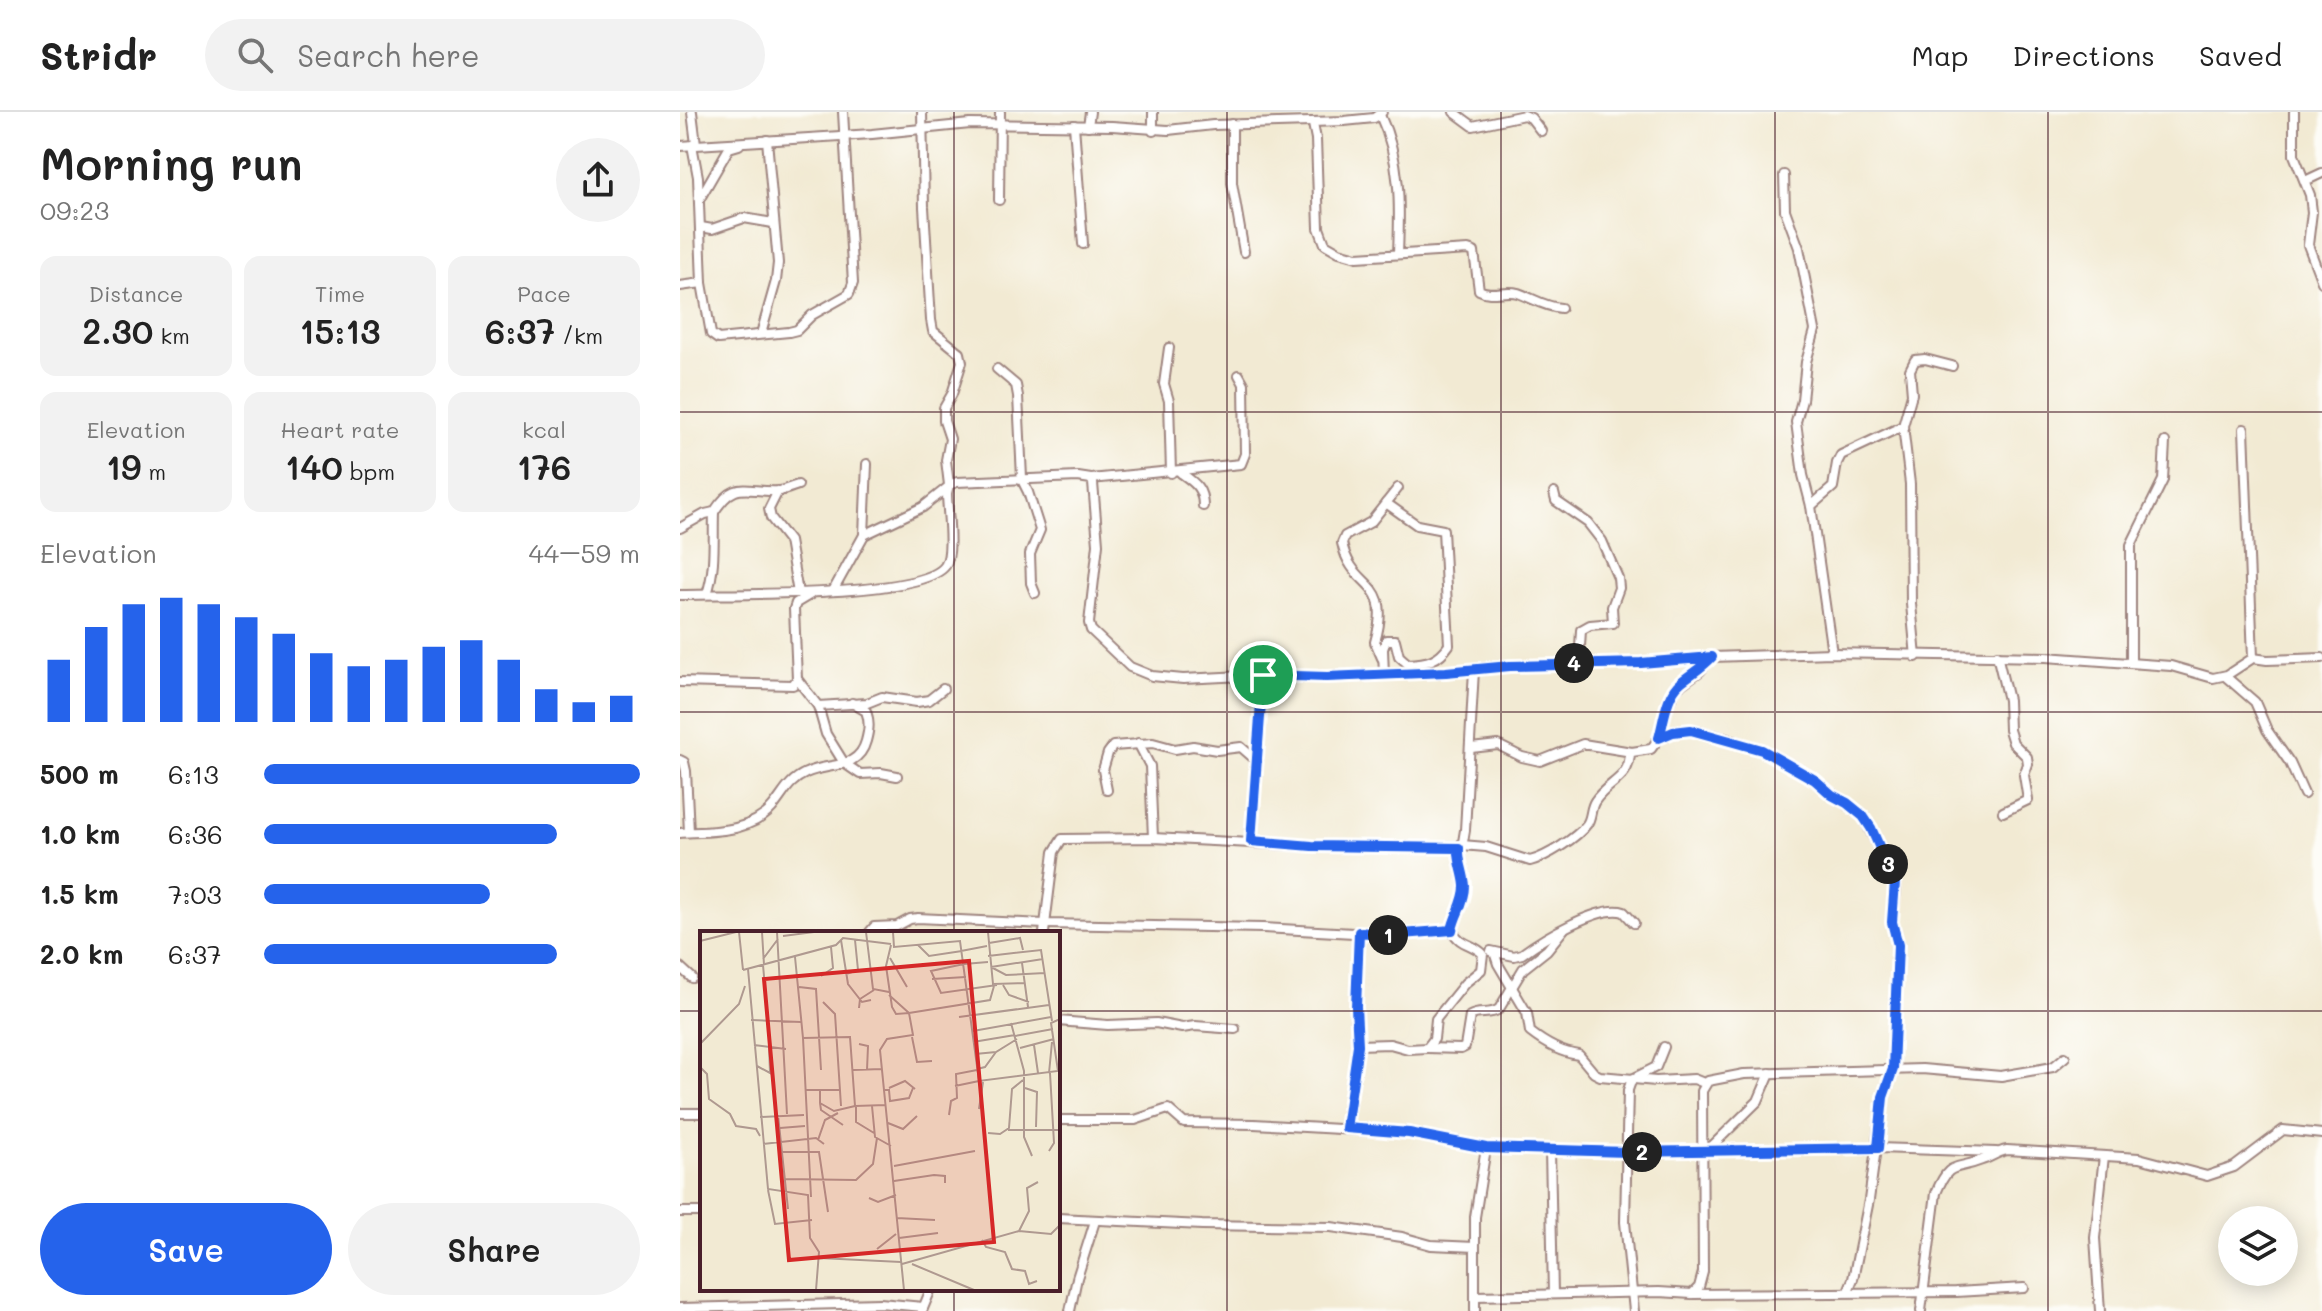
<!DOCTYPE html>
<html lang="en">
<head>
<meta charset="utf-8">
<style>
  body { margin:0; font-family:Mali,sans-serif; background:#f2f2f2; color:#222; height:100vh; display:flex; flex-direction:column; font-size:30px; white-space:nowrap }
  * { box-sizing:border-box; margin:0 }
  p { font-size:26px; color:#767676 }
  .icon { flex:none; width:44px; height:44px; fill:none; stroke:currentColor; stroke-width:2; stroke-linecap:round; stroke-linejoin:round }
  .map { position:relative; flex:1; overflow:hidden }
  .sheet { display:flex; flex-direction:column; background:#fff; width:680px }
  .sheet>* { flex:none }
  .buttons { position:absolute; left:1538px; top:1094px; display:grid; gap:16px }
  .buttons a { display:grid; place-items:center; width:80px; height:80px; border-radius:50%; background:#fff; box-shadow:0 4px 20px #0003; font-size:40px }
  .pin { position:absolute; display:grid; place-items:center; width:68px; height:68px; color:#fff; margin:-34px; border:4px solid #fff; border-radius:50%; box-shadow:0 2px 8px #0007 }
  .km { position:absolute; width:40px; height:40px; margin:-20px; border-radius:50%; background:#222; color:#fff; font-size:22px; line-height:40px; text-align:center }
  .round { display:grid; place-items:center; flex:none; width:84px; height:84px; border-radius:42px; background:#f2f2f2 }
  .head { display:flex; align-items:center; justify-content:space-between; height:136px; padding:0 40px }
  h1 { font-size:44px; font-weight:600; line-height:60px }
  .stats { display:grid; grid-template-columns:repeat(3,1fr); gap:12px; height:136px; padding:8px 40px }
  .stats div { display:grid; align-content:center; border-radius:16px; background:#f2f2f2; text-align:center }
  .stats b { font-size:34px; font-weight:600 }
  .stats small { font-size:22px; font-weight:400 }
  .stats p { font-size:22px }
  .chart { height:224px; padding:16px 40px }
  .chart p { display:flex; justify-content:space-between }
  .chart svg { width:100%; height:144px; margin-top:8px; stroke:#2563eb; stroke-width:6 }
  .cta { display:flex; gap:16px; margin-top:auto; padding:16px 40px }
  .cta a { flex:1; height:92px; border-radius:48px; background:#2563eb; color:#fff; font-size:32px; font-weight:600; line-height:92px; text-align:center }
  .cta a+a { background:#f2f2f2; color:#222 }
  ul { padding:0 40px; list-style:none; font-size:26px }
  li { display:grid; grid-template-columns:128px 96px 1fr; align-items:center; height:60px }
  li i { height:20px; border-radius:10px; background:#2563eb }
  header { display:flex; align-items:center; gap:48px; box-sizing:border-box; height:112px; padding:0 40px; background:#fff; border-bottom:2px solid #e0e0e0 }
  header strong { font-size:38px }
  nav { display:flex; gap:44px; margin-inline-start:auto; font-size:28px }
  .search { width:560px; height:72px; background:#f2f2f2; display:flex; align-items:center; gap:20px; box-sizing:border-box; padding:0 28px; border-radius:44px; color:#767676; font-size:30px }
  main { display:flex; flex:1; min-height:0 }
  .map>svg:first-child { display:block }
</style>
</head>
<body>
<header>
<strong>Stridr</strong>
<div class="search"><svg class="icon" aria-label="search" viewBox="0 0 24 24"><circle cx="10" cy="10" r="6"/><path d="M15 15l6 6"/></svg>Search here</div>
<nav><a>Map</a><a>Directions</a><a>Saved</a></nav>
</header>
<main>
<section class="sheet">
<div class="head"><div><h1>Morning run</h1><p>09:23</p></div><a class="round"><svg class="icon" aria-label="share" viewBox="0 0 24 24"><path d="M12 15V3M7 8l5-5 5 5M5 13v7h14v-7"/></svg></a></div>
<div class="stats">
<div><p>Distance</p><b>2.30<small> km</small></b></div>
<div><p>Time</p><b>15:13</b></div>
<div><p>Pace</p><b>6:37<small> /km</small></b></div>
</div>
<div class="stats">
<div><p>Elevation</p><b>19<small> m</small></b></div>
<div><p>Heart rate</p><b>140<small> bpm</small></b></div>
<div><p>kcal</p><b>176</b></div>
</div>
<div class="chart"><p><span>Elevation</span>44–59 m</p>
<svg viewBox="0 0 160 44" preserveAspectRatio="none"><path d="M5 44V25M15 44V15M25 44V8M35 44V6M45 44V8M55 44V12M65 44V17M75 44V23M85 44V27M95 44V25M105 44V21M115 44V19M125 44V25M135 44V34M145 44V38M155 44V36"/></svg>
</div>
<ul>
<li><b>500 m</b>6:13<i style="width:100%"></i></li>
<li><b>1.0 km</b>6:36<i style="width:78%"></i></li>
<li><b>1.5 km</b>7:03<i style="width:60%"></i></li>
<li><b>2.0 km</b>6:37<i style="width:78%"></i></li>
</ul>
<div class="cta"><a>Save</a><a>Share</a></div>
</section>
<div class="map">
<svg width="1642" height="1199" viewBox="0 0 1642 1199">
  <rect width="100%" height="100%" fill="#fdfcf7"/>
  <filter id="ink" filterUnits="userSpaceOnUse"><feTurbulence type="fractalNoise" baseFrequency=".0125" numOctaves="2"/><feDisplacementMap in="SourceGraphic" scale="16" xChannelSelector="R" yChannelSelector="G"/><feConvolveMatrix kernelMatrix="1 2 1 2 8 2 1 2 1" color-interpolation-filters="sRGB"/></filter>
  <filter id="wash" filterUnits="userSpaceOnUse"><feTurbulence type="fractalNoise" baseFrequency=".006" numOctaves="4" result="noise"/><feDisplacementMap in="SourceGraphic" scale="32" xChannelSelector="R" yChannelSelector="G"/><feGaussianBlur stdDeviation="1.8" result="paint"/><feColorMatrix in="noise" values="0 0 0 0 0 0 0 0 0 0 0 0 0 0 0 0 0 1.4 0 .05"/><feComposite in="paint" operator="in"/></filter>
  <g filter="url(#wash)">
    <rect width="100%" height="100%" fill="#f2ead3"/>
  </g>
  <g filter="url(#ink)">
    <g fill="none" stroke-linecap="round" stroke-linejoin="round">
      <!-- street casing -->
      <g stroke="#9e847f" stroke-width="12">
        <g id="street">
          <polyline points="12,0 16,32"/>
          <polyline points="242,0 244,95 251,208 253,219 280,241 282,250 272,282 264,296 264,309 270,327 266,348 269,373"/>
          <polyline points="774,0 793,14 844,3 851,6 861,19"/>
          <polyline points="1614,0 1614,43 1630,83 1632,100 1628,133 1642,170"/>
          <path d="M700,3C721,48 720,93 718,142"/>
          <polyline points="552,12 552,71 564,140"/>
          <path d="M633,12L636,27L639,116L645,132L659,140L677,145L788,138L794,140L799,178C812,185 825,177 838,181C852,186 865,195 881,196"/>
          <polyline points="394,13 403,132"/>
          <polyline points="408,14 410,0"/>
          <polyline points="473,19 473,0"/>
          <polyline points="12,33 18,65 22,171 31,222 38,227 109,220 117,218 132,203 169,182 173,171 163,0"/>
          <polyline points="0,34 192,22 290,12 432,14 488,18 533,13 664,9 694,6 702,0"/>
          <polyline points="1104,63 1105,98 1119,136 1135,218 1126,250 1122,288 1116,310 1123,363 1131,394 1152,541"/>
          <polyline points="1625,69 1642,61"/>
          <polyline points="19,88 49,36 59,33"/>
          <polyline points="319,88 320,0"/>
          <polyline points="21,115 32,117 64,106 93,111"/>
          <polyline points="0,174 22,171"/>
          <polyline points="81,222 96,169 98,151 87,28"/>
          <polyline points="489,236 484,272 489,289 491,361"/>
          <polyline points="317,257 336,273 338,284 342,366"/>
          <polyline points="1564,317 1573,546"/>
          <path d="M501,361C515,371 523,376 523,394"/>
          <polyline points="341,366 348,380 360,418 350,442 351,471 355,481"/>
          <polyline points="411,367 561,352 565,342 564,272 559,263"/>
          <polyline points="98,379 89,397 91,406 109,429 118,481"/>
          <polyline points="874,381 876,389 908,411 922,429 938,466 939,476 932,495 933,511 910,513 901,518 899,551"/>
          <polyline points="1131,394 1153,375 1157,351 1161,343 1223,314"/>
          <path d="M0,416L25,402L34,400C56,366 66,381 99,379C105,378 112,375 118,373"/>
          <polyline points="184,423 187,352"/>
          <polyline points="153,479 184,423 243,395 267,376"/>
          <path d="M27,482C36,455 33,427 34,400"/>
          <path d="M0,483C46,481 240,487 265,454C274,441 267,398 267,381L269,373L277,370L398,365L411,367L413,371L418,432L409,511L411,518L450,555L472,564L503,567L583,563L647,565L766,560L830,554L961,551L1032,545L1152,541L1366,545L1491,554L1533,566L1547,563L1573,546L1587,548L1642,546"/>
          <polyline points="1317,543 1328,588 1329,618 1333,631 1347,645 1348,652 1344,663 1348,688 1323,700"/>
          <polyline points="1236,545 1231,492 1230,372 1223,314 1232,282 1230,258 1235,248 1245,247 1272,254"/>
          <path d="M702,546L695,530C714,464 672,480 662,431L665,424L691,410L718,376"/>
          <polyline points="1451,551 1451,433 1483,368 1485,330"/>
          <path d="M704,563L703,537L706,528H715L719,544L728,552C747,551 758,549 769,533L763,418L737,413L706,391"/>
          <polyline points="1545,564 1575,590 1587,618 1610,651 1624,682"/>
          <polyline points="117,567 138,594 146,622 164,651 180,662 201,661 217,664"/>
          <polyline points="0,570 113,573 117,567 114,497 116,491 131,482"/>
          <polyline points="138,594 187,591 202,585 237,590 249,588 263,577"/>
          <polyline points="979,626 993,620 1011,618 1034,623 1082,638 1126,663 1183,704 1214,766 1216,778 1212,810 1218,833 1213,957 1203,985 1189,1088 1173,1167 1168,1179"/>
          <polyline points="458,631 470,654 473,726"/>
          <polyline points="791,636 818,633 842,645 860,649 903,632 952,640 971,637 979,626 988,593 996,576 1020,559 1032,545"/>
          <polyline points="0,648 4,650 6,659 9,720"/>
          <polyline points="427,678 423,658 428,641 433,634 473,631 495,637 513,634 537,638 561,635 577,649"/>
          <path d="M0,721C31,719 70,721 92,696C104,682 108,669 126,661C148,650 178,659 186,629C189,618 190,610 186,599L172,591"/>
          <polyline points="571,729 583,563"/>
          <path d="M782,733L806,735L850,749C866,745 897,726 907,712C912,705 910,696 915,689C928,669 950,668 950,640"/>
          <polyline points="189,821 194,815 217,814 230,807 238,806 365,812 583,816 710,823 772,818"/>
          <polyline points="364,821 374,740 382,727 473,726 632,734 779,736 783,730 785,718 794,558"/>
          <path d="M811,839L834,844L842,842C862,827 920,792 944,800L954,811"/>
          <path d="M814,840L818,852L847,901L850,920C864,931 882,941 899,943L914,961L920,964L976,969L1014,967L1024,971"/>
          <polyline points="0,855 12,866"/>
          <polyline points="378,909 428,913 476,911 502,916 515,914 555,917"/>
          <path d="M678,933L710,932L728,937L747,936L754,927L756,907L785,871L801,858L803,842C793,831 780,834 772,818C775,805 783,795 784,781C786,765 777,752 779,736"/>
          <path d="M747,936L781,937L785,935L790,904C799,898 810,904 819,897L843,857L867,838L884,817"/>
          <polyline points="0,1001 22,1001"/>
          <polyline points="378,1008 455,1008 488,997 504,1011 574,1012 729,1021 806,1036 947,1040 1198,1036 1316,1040"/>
          <polyline points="666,1016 678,933 676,895 679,820"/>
          <polyline points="1029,1037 1078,989 1090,961"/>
          <polyline points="870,1038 873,1182"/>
          <polyline points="0,1100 22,1100"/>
          <polyline points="378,1106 522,1113 651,1115 722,1125 751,1133 795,1135"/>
          <polyline points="1012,1182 1019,1175 1023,1160 1022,979 1028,969 1064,962 1242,957 1321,964 1373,955 1385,945"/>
          <polyline points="795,1184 979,1180 1012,1182 1276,1180 1344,1176"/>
          <polyline points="0,1196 200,1191 243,1195"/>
          <polyline points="242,1199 251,1177"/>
          <polyline points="390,1199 397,1166 415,1109"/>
          <polyline points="795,1199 795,1105 806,1036"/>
          <polyline points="954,1199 945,1110 948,978 952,967 976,955 984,935"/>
          <path d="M1241,1199L1256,1081C1270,1047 1275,1059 1302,1048C1312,1045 1316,1040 1327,1038L1459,1046L1527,1064L1554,1055L1603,1018L1642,1022"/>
          <polyline points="1420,1199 1415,1126 1424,1044"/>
        </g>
      </g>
      <!-- street -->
      <use href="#street" stroke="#fff" stroke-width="8"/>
    </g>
  </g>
  <g fill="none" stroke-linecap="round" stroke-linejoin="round" filter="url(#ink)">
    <!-- route casing -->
    <g stroke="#fff" stroke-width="16">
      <path id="route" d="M1032,545C1022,556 1012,561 1001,570C986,582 984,609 979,626L993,620L1011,618L1082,638L1135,668L1152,683L1167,691L1183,704L1191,716L1215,770L1212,810L1218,833L1213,957L1203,985L1198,1036L947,1040L806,1036L729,1021L666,1016L678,933L676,895L679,820L710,823L772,818C775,802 785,791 785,774C784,760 778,750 779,736L632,734L571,729L583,563L647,565L766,560L830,554L961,551Z"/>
    </g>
    <!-- route -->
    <use href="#route" stroke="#2563eb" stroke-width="10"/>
  </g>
  <!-- grid -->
  <path fill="none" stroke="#4a1f2b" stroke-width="2" stroke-opacity="0.55" d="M274,0V821M547,0V1199M821,0V1199M1095,0V1199M1368,0V1199M0,300H1642M0,600H1642M0,899H22M378,899H1642M274,1177V1199"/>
  <!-- overview -->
  <g transform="translate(20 819)">
    <rect width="360" height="360" fill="#f2ead3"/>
    <path fill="none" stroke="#af9990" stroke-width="2" d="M39,1L43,39M62,1L64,34M77,1L87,183M166,1L173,58L189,61M193,1L194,16L260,10L279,150L358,140L351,92L360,88M288,1L293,53L324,52M83,5L114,1M141,9L148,53L162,71L171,69M0,10L36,1M289,12L320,7L323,19M191,14L186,35L192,76L196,83L209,82L213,104L187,108L180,119L204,359M218,14L229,25L262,20M261,20L287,15M288,25L341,19L352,90M95,26L103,107L150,106L155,175L186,174M190,27L207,56M63,28L78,8M322,32L328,76M264,33L231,40L241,62L297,54M264,33L288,31M63,34L68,90M291,36L306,44L345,42M291,36L343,28M48,38L68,258L108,264L110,307L119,321L116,359M43,39L136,14L143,7L191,13M146,43L158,39L155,9M121,45L133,37L131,16M232,48L266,46M303,54L309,64L329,71M99,56L116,58L119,106M189,64L209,82M123,71L135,83L141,175M159,77L160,68L174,59M209,82L290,69L294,55M259,86L349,74M51,89L101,91M311,92L324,140V206L332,225M273,100L351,86M315,105L353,98M119,106L121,139M212,106L217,131L232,130M103,107L111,266M273,111L315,104M0,113L39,73L45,55M159,113L168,115L167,139M54,114L86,118M334,114L338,142M320,117L354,108M275,123L296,121L317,108M57,135L70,142L69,115M0,136L7,143L9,168L30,183L36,195L56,198L60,205M277,138L285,136L296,121M153,139L182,138M349,142L352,111M255,155L279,150M189,157L205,150L215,158M325,157L337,161L336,196M105,159H139M183,159H189L190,170L209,167L213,157M120,160V172L134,180L155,175M120,172L121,179L143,194M156,175V191L174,202M172,175L175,206L191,215M279,178L283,151M78,184L88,278M249,184L251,170L257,167L256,143L277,139M60,186L104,184M188,192L203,198L217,185M80,197L105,195M308,199H360M288,202L300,203L309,197L312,158L323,149M118,209L125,189L138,182M63,213L116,207L124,213M349,220L354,212L350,142M82,221H119L128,281M194,235L275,220M85,248L156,249L173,233L177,207M194,250L234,244L245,245V252M68,259L75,293L112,289M169,267L178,271L196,264M197,287L235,289M319,300L329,280L327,257L338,251M199,307L238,302M282,309L286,316L305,321L312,338L325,340L329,353L337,350M177,318L196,303M119,327L201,331M202,333L319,300L351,303L360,294M212,333L274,359"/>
    <path fill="#d62828" fill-opacity="0.15" stroke="#d62828" stroke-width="4" d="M269,30L294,311L89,329L64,48Z"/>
    <rect width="360" height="360" fill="none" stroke="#4a1f2b" stroke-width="4"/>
  </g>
</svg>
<div class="buttons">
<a><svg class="icon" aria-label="layers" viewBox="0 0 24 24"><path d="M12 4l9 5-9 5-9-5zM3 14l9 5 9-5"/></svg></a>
</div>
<div class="pin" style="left:583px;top:563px;background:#1e9e55"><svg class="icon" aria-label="arrive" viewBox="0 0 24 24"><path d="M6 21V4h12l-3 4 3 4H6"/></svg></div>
<b class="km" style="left:708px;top:823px">1</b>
<b class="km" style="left:962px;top:1040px">2</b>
<b class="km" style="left:1208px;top:752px">3</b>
<b class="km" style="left:894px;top:551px">4</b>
</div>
</main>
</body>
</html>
